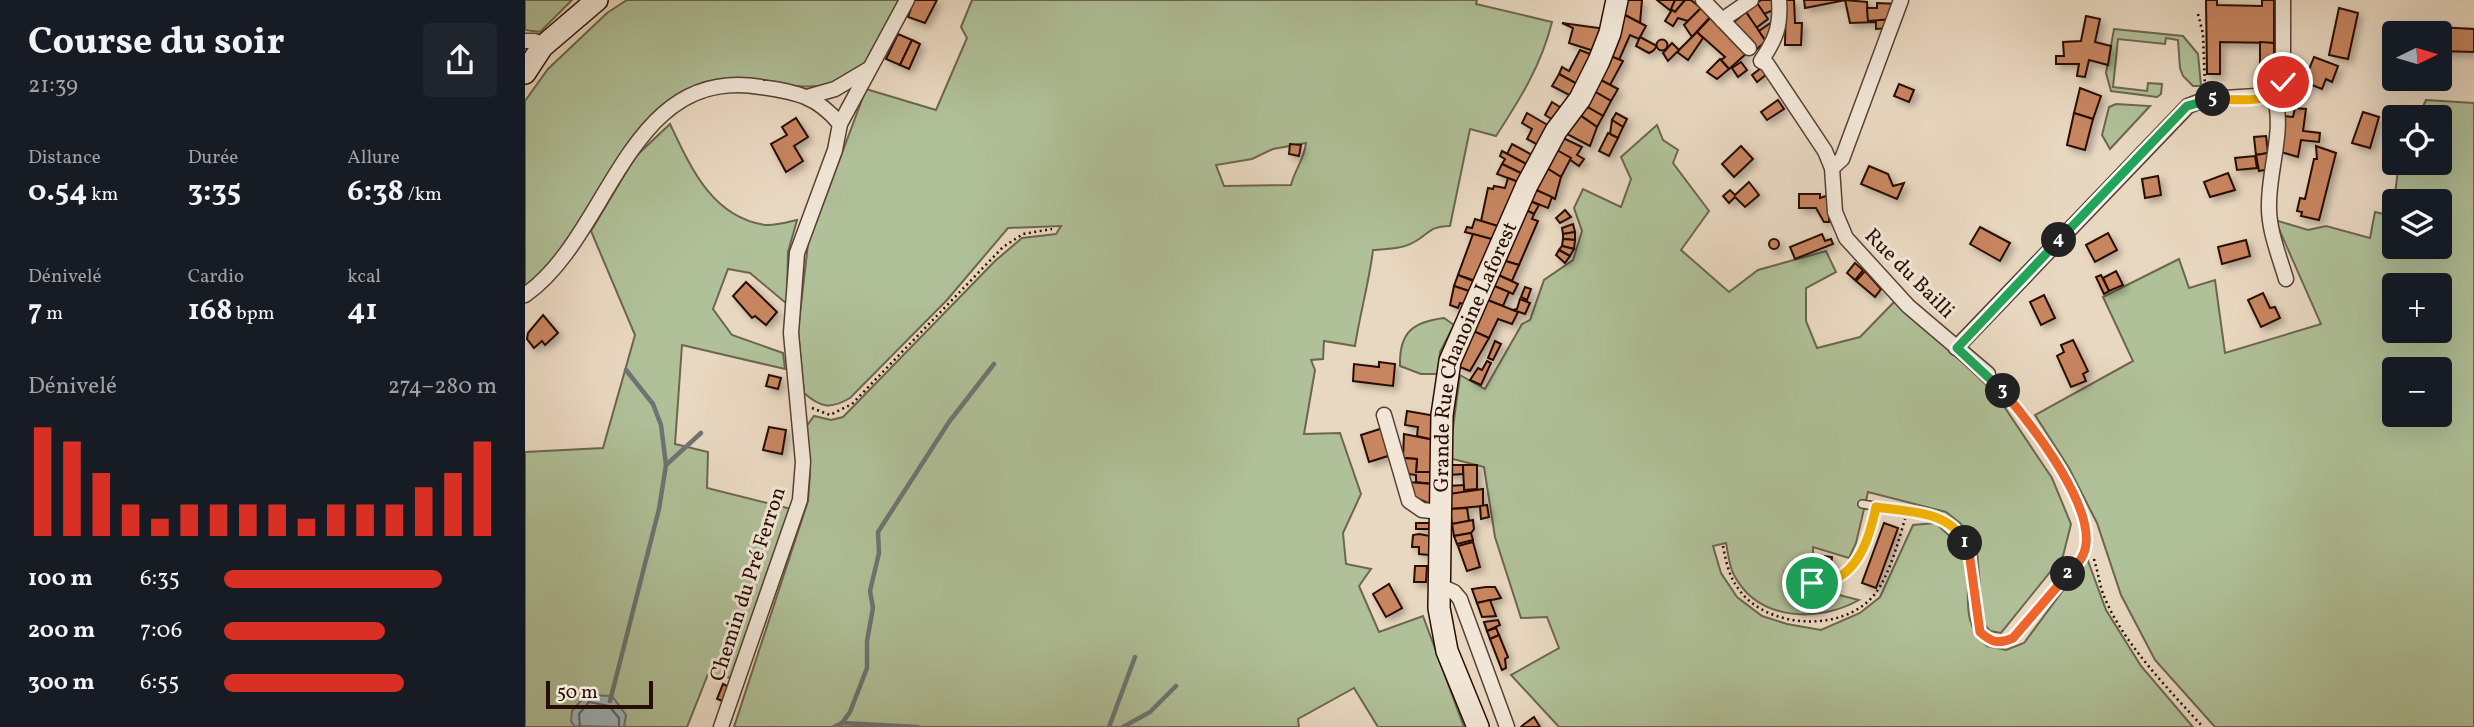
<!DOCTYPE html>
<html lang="fr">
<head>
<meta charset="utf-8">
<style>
  body { margin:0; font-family:Vollkorn,serif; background:#20242c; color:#f1f3f6; height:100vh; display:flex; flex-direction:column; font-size:26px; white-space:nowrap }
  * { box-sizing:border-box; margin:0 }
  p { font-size:23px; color:#9ea1a6 }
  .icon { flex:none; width:38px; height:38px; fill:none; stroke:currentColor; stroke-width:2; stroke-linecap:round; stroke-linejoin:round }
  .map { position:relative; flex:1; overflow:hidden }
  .panel { display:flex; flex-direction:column; background:#171b24; width:525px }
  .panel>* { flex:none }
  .needle { width:46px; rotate:85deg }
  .controls { position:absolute; left:1857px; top:21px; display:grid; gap:14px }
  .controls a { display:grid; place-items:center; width:70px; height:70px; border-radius:7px; background:#171b24; box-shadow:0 7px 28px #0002; font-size:35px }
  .scale { position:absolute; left:21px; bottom:18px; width:107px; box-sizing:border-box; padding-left:7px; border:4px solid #290d03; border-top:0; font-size:19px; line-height:24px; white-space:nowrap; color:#290d03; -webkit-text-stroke:5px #f1e6d7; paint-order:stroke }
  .pin { position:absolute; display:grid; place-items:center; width:60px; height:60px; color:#fff; margin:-30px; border:4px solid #fff; border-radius:50%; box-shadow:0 2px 7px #0007 }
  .km { position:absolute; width:35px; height:35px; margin:-18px; border-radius:50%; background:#222; color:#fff; font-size:19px; line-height:35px; text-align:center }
  .round { display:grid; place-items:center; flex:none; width:74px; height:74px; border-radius:7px; background:#20242c }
  .summary { display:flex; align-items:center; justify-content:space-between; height:119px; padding:0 28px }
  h1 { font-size:38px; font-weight:700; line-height:52px }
  .figures { display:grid; grid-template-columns:repeat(3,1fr); gap:10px; height:119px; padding:7px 28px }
  .figures div { display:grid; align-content:center }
  .figures b { font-size:30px; font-weight:700 }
  .figures small { font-size:19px; font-weight:400 }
  .figures p { font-size:19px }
  .chart { height:196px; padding:14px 28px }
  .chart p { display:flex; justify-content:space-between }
  .chart svg { width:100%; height:126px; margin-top:7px; stroke:#d93025; stroke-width:6 }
  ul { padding:0 28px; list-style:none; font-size:23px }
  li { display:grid; grid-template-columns:112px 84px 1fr; align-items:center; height:52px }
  li i { height:18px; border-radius:9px; background:#d93025 }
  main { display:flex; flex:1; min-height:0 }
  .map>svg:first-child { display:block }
</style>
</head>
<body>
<main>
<section class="panel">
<div class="summary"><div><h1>Course du soir</h1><p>21:39</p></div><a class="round"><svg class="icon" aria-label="share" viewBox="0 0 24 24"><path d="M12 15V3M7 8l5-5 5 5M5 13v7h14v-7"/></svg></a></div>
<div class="figures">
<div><p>Distance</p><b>0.54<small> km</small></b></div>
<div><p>Durée</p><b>3:35</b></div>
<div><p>Allure</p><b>6:38<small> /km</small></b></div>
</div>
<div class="figures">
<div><p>Dénivelé</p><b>7<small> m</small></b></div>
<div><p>Cardio</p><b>168<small> bpm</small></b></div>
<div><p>kcal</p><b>41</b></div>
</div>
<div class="chart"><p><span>Dénivelé</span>274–280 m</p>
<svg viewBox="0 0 160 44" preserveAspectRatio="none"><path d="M5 44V6M15 44V11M25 44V22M35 44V33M45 44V38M55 44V33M65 44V33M75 44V33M85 44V33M95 44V38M105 44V33M115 44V33M125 44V33M135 44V27M145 44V22M155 44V11"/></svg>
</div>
<ul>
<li><b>100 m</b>6:35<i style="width:80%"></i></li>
<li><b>200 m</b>7:06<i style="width:59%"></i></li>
<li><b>300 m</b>6:55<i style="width:66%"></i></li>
</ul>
</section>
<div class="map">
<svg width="1949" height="727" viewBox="0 0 1949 727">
  <defs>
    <filter id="shadow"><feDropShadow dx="4" dy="4" stdDeviation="3.5" flood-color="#0004"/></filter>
  </defs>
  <rect width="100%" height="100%" fill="#e9d8c1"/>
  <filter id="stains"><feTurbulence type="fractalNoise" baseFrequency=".00286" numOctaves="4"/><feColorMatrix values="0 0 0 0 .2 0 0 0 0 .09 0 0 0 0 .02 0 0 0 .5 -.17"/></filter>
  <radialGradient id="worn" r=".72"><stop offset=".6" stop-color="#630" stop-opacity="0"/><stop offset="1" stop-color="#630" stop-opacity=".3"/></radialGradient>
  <!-- green -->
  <g fill="#b0c098" stroke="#6c664e" stroke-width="2" fill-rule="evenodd">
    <polygon points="0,0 47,0 15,32 0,30"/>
    <path d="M102,0H376C367,17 360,37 349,52C305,116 243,69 185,81C176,82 168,88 160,92L54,222L27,261L0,291V101L23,69L82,13Z"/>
    <path d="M447,0H952L951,4L1027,22C1016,66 995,99 971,136L945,129L925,226C904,227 907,231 891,241C878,249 863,249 848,250C844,283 835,313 830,346L799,341L798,359L786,360L790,370L779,434L815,433L836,494L818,533L821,564L846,569L834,586L854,632L898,616L939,727H853L829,688L773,719L774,727H209L283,501L285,474L281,427L289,416L306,420L318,417L470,261L497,238L531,234L536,226L483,228L422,300L325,398C305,410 295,407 279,393L273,331L283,244L341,89L411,110L442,38L436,27ZM781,143C779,160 770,169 766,185L699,186L691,165L727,159L748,149Z"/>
    <polygon points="1589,29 1658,36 1673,54 1676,86 1668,86 1658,76 1655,68 1653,40 1641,38 1640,44 1593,39 1588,87 1622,91 1623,83 1637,84 1636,94 1632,97 1586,91 1581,73"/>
    <path d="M1901,100L1949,103V727H1690L1630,660L1596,595L1572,523L1544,468L1510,415L1608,361L1578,297L1654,259L1664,288L1690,280L1700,353L1796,324L1750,220L1783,230L1801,226L1845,238L1850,212L1867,216L1869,202V247H1914V201H1869L1874,163H1914V117H1893ZM1869,285H1914V331H1869ZM1869,369H1914V415H1869Z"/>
    <polygon points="1591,104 1625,106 1585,149 1577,135 1584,107"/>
    <path d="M145,124C166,168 187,217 240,225C250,226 263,222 272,220L263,252L262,304L225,273L203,269L188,309L207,335L258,353L260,369L157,345L150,444L183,452L182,488L266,509L207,678L183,674L162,727H0V452L78,448L110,335L66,231L110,157Z"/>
    <path d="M1132,125L1138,140L1153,150L1148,163L1184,211L1156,250L1204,292L1233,270L1301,251L1311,272L1281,288V321L1292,348L1335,337L1371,300L1470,393L1527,478L1546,524L1538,556L1476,633L1465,631L1458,623L1452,551L1436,524L1421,512L1343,492L1331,543L1324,558L1288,547V574L1260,572L1271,584L1334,600C1293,623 1233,621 1209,575C1204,566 1203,553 1201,543L1188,546L1196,573L1212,597L1237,616L1262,624L1296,630L1335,613L1355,597L1388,525L1410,523C1418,530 1428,538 1434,547C1455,578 1427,617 1462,646L1481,650L1499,643L1562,558L1581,610L1616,666L1668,727H1034L986,675L1034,648L1022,617L996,618L970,537L959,467L924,458L935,375L960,389L997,324L1005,320L1019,280L1048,260L1057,231L1049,208L1058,189L1096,207L1106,179L1096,157Z"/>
    <path d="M919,318L929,325L915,352L913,374H896L875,366C874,332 888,322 919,318Z"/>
  </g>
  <!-- water -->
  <polygon fill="#9cb7bd" stroke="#6e7373" stroke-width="2" points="61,695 87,696 101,715 99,727 49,726 46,721 47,711"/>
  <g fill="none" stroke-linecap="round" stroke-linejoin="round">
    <!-- shore -->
    <polyline stroke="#626260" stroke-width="2" points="55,727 54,714 64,702 84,706 94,718 94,727"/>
    <!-- stream -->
    <g stroke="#6e7373" stroke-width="4.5">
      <polyline points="141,465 176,433"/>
      <polyline points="85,701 134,509 141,465 136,425 128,404 101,370"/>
      <polyline points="317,723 393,727"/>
      <polyline points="309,727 317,723 325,712 342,668 342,641 348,608 345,591 354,553 353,532 424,422 469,364"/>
      <polyline points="584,727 610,657"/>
      <polyline points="598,727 625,712 651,686"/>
    </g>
  </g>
  <!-- building -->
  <g fill="#c78560" stroke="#290d03" stroke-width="2" filter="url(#shadow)">
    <polygon points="389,0 412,0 400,23 383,17"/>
    <polygon points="1100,0 1117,0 1115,23 1098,14"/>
    <polygon points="1132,0 1150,0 1146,11"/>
    <polygon points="1150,0 1160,0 1150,12 1146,9"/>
    <polygon points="1160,0 1166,0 1176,8 1163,21 1153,18 1148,26 1140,21 1147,10 1150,12"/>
    <polygon points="1236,0 1249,0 1251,9 1239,14 1232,3"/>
    <polygon points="1261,0 1269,0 1270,23 1277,23 1276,45 1260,45"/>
    <polygon points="1279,0 1321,0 1280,8"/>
    <polygon points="1320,0 1342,2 1343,21 1366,19 1362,28 1351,29 1351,22 1325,23"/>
    <polygon points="1681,0 1692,0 1692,5 1737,6 1737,0 1749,0 1749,43 1695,42 1695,74 1682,74"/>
    <polygon points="1232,3 1243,19 1231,28 1221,12"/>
    <polygon points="1352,3 1372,4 1366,19 1343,21 1342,8 1352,8"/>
    <polygon points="1178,6 1186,16 1167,37 1159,25"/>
    <polygon points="1814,8 1833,13 1823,59 1804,55"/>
    <polygon points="1221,12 1241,41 1232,49 1209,22"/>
    <polygon points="1098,14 1121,26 1114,39 1105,35 1094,60 1083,55"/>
    <polygon points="1561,16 1575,19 1570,42 1586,46 1583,65 1564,60 1560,77 1552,76 1554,64 1531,64 1531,56 1539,56 1538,42 1556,41"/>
    <polygon points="1186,17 1222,53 1204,69 1196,60 1200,57 1172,32"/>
    <polygon points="1251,19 1248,31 1240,40 1234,31"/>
    <polygon points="1037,23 1081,29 1072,52 1044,43 1048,28"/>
    <polygon points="1873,25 1949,29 1949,52 1914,51 1914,33 1873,33"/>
    <polygon points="1172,32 1178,38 1163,60 1152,52"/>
    <polygon points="373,34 387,40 375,65 361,59"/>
    <polygon points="1115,37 1132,46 1128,51 1124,53 1111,46"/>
    <circle cx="1137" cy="45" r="5.5"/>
    <polygon points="387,40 395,44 384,69 375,65"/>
    <polygon points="1735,42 1749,43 1749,67 1735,67"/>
    <polygon points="1147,43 1154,50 1143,61 1138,53"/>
    <polygon points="1055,50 1070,56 1054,85 1034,74 1037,67 1044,71"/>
    <polygon points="1083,55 1098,61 1085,85 1072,78"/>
    <polygon points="1789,57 1813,66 1807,82 1801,79 1797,89 1779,82"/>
    <polygon points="1195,59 1204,69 1192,79 1182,72"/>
    <polygon points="1216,62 1222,70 1213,77 1207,68"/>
    <polygon points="1236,68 1242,74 1232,82 1227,75"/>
    <polygon points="1034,74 1054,85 1048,97 1027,86"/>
    <polygon points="1072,78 1093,89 1086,101 1067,90"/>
    <polygon points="1374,84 1389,90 1384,102 1369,96"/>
    <polygon points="1555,88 1576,96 1568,119 1549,113"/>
    <polygon points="1067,90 1086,101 1078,116 1059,105"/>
    <polygon points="1253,100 1259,109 1242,120 1236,112"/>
    <polygon points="1027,102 1038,109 1030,121 1020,115"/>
    <polygon points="1059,105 1078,116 1072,127 1054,114"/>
    <polygon points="1770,108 1781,109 1778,131 1795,133 1794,142 1776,140 1773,157 1756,152 1760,116 1768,117"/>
    <polygon points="1838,112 1854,117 1845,148 1827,143"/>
    <polygon points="1002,113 1026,127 1015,146 1002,139 1007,129 997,123"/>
    <polygon points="1091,113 1102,119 1098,127 1087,120"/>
    <polygon points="1549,113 1568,119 1560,150 1542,145"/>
    <polygon points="1053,114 1072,127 1065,146 1040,133"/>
    <polygon points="271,118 283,137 269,146 278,161 261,172 246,144 262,135 257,127"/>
    <polygon points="1087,120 1098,127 1093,138 1085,134"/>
    <polygon points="1083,133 1093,138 1084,156 1074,151"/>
    <polygon points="1741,136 1743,153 1731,155 1729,137"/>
    <polygon points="1036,137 1057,147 1052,155 1059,159 1054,166 1030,149"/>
    <polygon points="765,144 776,145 774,156 764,154"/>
    <polygon points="987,144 1011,157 1005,166 982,154"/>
    <polygon points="1216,146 1228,159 1209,177 1197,164"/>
    <polygon points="1791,146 1811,153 1794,220 1776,216 1777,212 1772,211 1775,198 1780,199 1789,159 1792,159"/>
    <polygon points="1030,149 1046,158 1036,177 1020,167"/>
    <polygon points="977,151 1005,166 1000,175 977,164 980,159 975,156"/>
    <polygon points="1743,153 1745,169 1734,171 1731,155"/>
    <polygon points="1730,156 1732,168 1712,170 1710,158"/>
    <polygon points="977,164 1000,175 996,183 972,174"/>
    <polygon points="1344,166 1363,174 1368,186 1379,183 1372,199 1336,184"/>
    <polygon points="1020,167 1036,177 1030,199 1009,189"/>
    <polygon points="1703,173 1710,190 1685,197 1679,182"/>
    <polygon points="1633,176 1636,195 1620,198 1617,179"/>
    <polygon points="983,178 996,183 976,227 956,221 963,188 968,189 969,186 980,188"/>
    <polygon points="1224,182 1234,195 1220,207 1210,197 1204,203 1198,196 1205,190 1210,195"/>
    <polygon points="1009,189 1027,197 1023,208 1003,200"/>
    <polygon points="1274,194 1295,194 1295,198 1304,195 1304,222 1299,222 1291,208 1274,208"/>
    <polygon points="1003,200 1014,205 1009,214 999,209"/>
    <polygon points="999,209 1009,214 1007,219 1013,221 994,265 977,260"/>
    <polygon points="1040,210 1046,217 1035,223 1031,218"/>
    <polygon points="950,219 976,227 970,240 940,232 942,227 947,228"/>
    <polygon points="1048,224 1050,232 1038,234 1037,228"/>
    <polygon points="1455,227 1485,243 1475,261 1445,244"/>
    <polygon points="1050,232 1050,240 1038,239 1038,234"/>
    <polygon points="1583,233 1592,250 1570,262 1561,245"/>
    <polygon points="948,234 970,240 954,282 933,275"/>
    <polygon points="1297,234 1300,241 1306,239 1308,244 1270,259 1265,247"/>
    <polygon points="1038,239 1050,240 1049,249 1037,246"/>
    <circle cx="1249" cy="244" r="5"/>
    <polygon points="1721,240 1725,256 1697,264 1693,247"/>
    <polygon points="1037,246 1049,249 1045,256 1034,250"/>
    <polygon points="1034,250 1045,256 1040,263 1031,255"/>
    <polygon points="977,260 994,265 987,281 971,274"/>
    <polygon points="1330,263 1338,270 1330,280 1322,273"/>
    <polygon points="1340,271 1356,289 1350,297 1331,281"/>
    <polygon points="1591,271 1598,285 1584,291 1578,278"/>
    <polygon points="971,274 993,284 988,294 967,285"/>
    <polygon points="933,275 951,282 947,292 929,286"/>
    <polygon points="1576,275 1584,291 1579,294 1571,277"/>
    <polygon points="221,282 252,312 241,325 230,316 227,318 208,296"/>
    <polygon points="967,285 984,292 978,306 960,299"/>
    <polygon points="929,286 947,292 942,305 935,303 933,308 925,305"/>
    <polygon points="1000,287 1006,289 1002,300 996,297"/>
    <polygon points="1738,293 1745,308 1750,307 1755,318 1736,327 1723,300"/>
    <polygon points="1519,295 1530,318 1516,325 1505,302"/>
    <polygon points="960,299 993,312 987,324 973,319 964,338 946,330"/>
    <polygon points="995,299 1005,303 1000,314 988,310 992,309"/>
    <polygon points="18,315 33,333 20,345 17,341 9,348 2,339 3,333"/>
    <polygon points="946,330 964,338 945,371 932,366"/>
    <polygon points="1548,340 1563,371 1558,374 1561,381 1546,387 1532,356 1539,352 1536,345"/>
    <polygon points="970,341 976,344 968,360 963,358"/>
    <polygon points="962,361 966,363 956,385 945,380 953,368 957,370"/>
    <polygon points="854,362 870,364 868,386 828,381 829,364 854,367"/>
    <polygon points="244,375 256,378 253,389 241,386"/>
    <polygon points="882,411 911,416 909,440 892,436 893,427 880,425"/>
    <polygon points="244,427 261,430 257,454 238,450"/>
    <polygon points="858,428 866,455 844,462 836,435"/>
    <polygon points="879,434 909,440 907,472 891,472 892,459 878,458"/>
    <polygon points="878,458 892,459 891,472 907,472 907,484 891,482 891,475 878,473"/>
    <polygon points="923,465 938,465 938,474 923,475"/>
    <polygon points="938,465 952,465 952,489 939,490"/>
    <polygon points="883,482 907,484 905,504 887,496"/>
    <polygon points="939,485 939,493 924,494 923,486"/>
    <polygon points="958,489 958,506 925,509 924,494"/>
    <polygon points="962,505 964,517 956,519 955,506"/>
    <polygon points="942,508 944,521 927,524 925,509"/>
    <polygon points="948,520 949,529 946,533 929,536 927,524"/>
    <polygon points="891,523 905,523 904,529 891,529"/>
    <polygon points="1359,523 1373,528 1351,588 1337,583"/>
    <polygon points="946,533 948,540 932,544 929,536"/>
    <polygon points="894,534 905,536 904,555 894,554 894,547 887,547 888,535"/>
    <polygon points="948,542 955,567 942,571 933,546"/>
    <polygon points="1291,555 1307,557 1306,566 1290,564"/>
    <polygon points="890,566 902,566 901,582 889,582"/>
    <polygon points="864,584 877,608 861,617 848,594"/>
    <polygon points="961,587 970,587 976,598 952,603 947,589"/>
    <polygon points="965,600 971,616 957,617 952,603"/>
    <polygon points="973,620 975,625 962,631 959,622"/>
    <polygon points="971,628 974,635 965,639 962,631"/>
    <polygon points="974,635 983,657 980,659 981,668 977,670 965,639"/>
    <polygon points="198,684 206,688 200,702 192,699"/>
    <polygon points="1009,717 1015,727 996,727 998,725"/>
  </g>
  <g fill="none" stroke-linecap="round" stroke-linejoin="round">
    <!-- lane casing -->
    <g stroke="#594032" stroke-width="10">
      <path id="lane" d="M1337,504C1360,508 1397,510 1417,518C1456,535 1447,598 1455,632C1467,643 1474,644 1488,638C1502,621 1552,570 1558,555C1577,507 1493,409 1463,374"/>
    </g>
    <!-- street casing -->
    <g stroke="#594032" stroke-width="17">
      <g id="street">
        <polyline points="1178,0 1224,48"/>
        <path d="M1254,0C1256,26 1251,39 1236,61L1242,64L1300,151L1307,168L1310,212L1321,238L1383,306L1463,374"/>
        <path d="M1758,0V82L1749,95C1760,129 1744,168 1744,204C1743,229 1754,255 1761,279"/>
        <polyline points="1197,20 1226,0"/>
        <polyline points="0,41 10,41 17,47"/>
        <polyline points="282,97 310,89 342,70"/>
        <polyline points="1307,168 1317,159 1376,0"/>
        <path d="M0,295C86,235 102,64 236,87C271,92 292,96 315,124"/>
        <polyline points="1431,348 1663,106 1681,99 1749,95"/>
        <polyline points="859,415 884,501 897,510 915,512"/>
        <polyline points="913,585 929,592 935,599 982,727"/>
        <polyline points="196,727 275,500 278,462 266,333 272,253 310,150 315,124 382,0"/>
      </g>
    </g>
    <!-- secondary casing -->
    <g stroke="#290d03" stroke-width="24">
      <g id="secondary">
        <polyline points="0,73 17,47 72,0"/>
        <path id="s1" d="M953,727L922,651L914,608L917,415L925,361L1002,185L1031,131L1055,99L1074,61L1085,33L1092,0"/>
      </g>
    </g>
    <!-- path -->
    <g stroke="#290d03" stroke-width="2.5" stroke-dasharray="2 3.5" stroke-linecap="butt">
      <polyline points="1673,14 1678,34 1680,87"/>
      <polyline points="287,408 305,415 327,404 478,247 498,234 527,229"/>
      <path d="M1198,546C1201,562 1204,577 1215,591C1244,629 1319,633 1350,594C1365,574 1373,542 1380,519"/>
      <path d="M1569,559C1572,569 1574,580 1577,591C1594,639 1644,690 1678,727"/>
      <path d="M1267,577C1277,580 1288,585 1299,584C1329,579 1344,542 1349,517"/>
    </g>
    <!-- lane -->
    <use href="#lane" stroke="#f1e6d7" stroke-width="7"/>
    <!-- street -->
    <use href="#street" stroke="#f1e6d7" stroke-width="14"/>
    <!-- secondary -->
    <use href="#secondary" stroke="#f1e6d7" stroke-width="21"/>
  </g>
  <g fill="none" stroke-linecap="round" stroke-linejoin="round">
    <!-- split-1 casing -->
    <g stroke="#fff" stroke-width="14">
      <path id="split-1" d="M1287,583C1330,585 1344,541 1351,507C1383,512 1424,510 1440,543"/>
    </g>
    <!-- split-2 casing -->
    <g stroke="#fff" stroke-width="14">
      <path id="split-2" d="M1440,543L1444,552L1455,632C1467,643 1474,644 1488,638L1543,574"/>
    </g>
    <!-- split-3 casing -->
    <g stroke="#fff" stroke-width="14">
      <path id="split-3" d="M1478,391C1504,422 1580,516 1557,557C1554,563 1547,569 1543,574"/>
    </g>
    <!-- split-4 casing -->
    <g stroke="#fff" stroke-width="14">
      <polyline id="split-4" points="1478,391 1432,348 1534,240"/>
    </g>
    <!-- split-5 casing -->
    <g stroke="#fff" stroke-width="14">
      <polyline id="split-5" points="1534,240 1662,106 1688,99"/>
    </g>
    <!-- split-6 casing -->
    <g stroke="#fff" stroke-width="14">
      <path id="split-6" d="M1688,99C1710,99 1748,106 1758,82"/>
    </g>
    <!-- split-1 -->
    <use href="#split-1" stroke="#f5b400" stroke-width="9"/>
    <!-- split-2 -->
    <use href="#split-2" stroke="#f0652b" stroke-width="9"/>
    <!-- split-3 -->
    <use href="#split-3" stroke="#f0652b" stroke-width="9"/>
    <!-- split-4 -->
    <use href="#split-4" stroke="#22a559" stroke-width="9"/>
    <!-- split-5 -->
    <use href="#split-5" stroke="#22a559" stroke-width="9"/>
    <!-- split-6 -->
    <use href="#split-6" stroke="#f5b400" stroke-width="9"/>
  </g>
  <g text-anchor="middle" stroke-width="6" stroke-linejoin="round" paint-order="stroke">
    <!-- street labels -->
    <g font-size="21" fill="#290d03" stroke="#f1e6d7">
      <text transform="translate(1385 273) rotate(45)" y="7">Rue du Bailli</text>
      <text dy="7" stroke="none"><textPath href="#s1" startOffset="383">Grande Rue Chanoine Laforest</textPath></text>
      <text transform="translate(222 584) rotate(-72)" y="7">Chemin du Pré Ferron</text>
    </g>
  </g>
  <rect width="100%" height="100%" filter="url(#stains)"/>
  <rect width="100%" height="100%" fill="url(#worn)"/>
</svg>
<div class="controls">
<a><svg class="needle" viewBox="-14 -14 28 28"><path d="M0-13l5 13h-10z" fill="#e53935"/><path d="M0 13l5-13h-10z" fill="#9ea1a6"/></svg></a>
<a><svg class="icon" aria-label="locate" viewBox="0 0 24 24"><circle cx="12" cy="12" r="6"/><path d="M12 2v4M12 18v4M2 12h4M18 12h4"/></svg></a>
<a><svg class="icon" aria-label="layers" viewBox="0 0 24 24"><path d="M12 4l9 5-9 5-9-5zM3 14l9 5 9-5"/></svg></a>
<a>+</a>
<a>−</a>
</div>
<div class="scale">50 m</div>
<div class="pin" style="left:1287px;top:583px;background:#1e9e55"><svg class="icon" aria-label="arrive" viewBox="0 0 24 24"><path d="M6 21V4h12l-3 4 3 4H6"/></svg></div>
<div class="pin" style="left:1758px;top:82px;background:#d93025"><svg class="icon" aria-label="check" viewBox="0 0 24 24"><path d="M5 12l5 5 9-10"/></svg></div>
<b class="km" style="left:1440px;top:543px">1</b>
<b class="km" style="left:1543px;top:574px">2</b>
<b class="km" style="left:1478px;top:391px">3</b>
<b class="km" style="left:1534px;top:240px">4</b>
<b class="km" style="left:1688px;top:99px">5</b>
</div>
</main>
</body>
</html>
